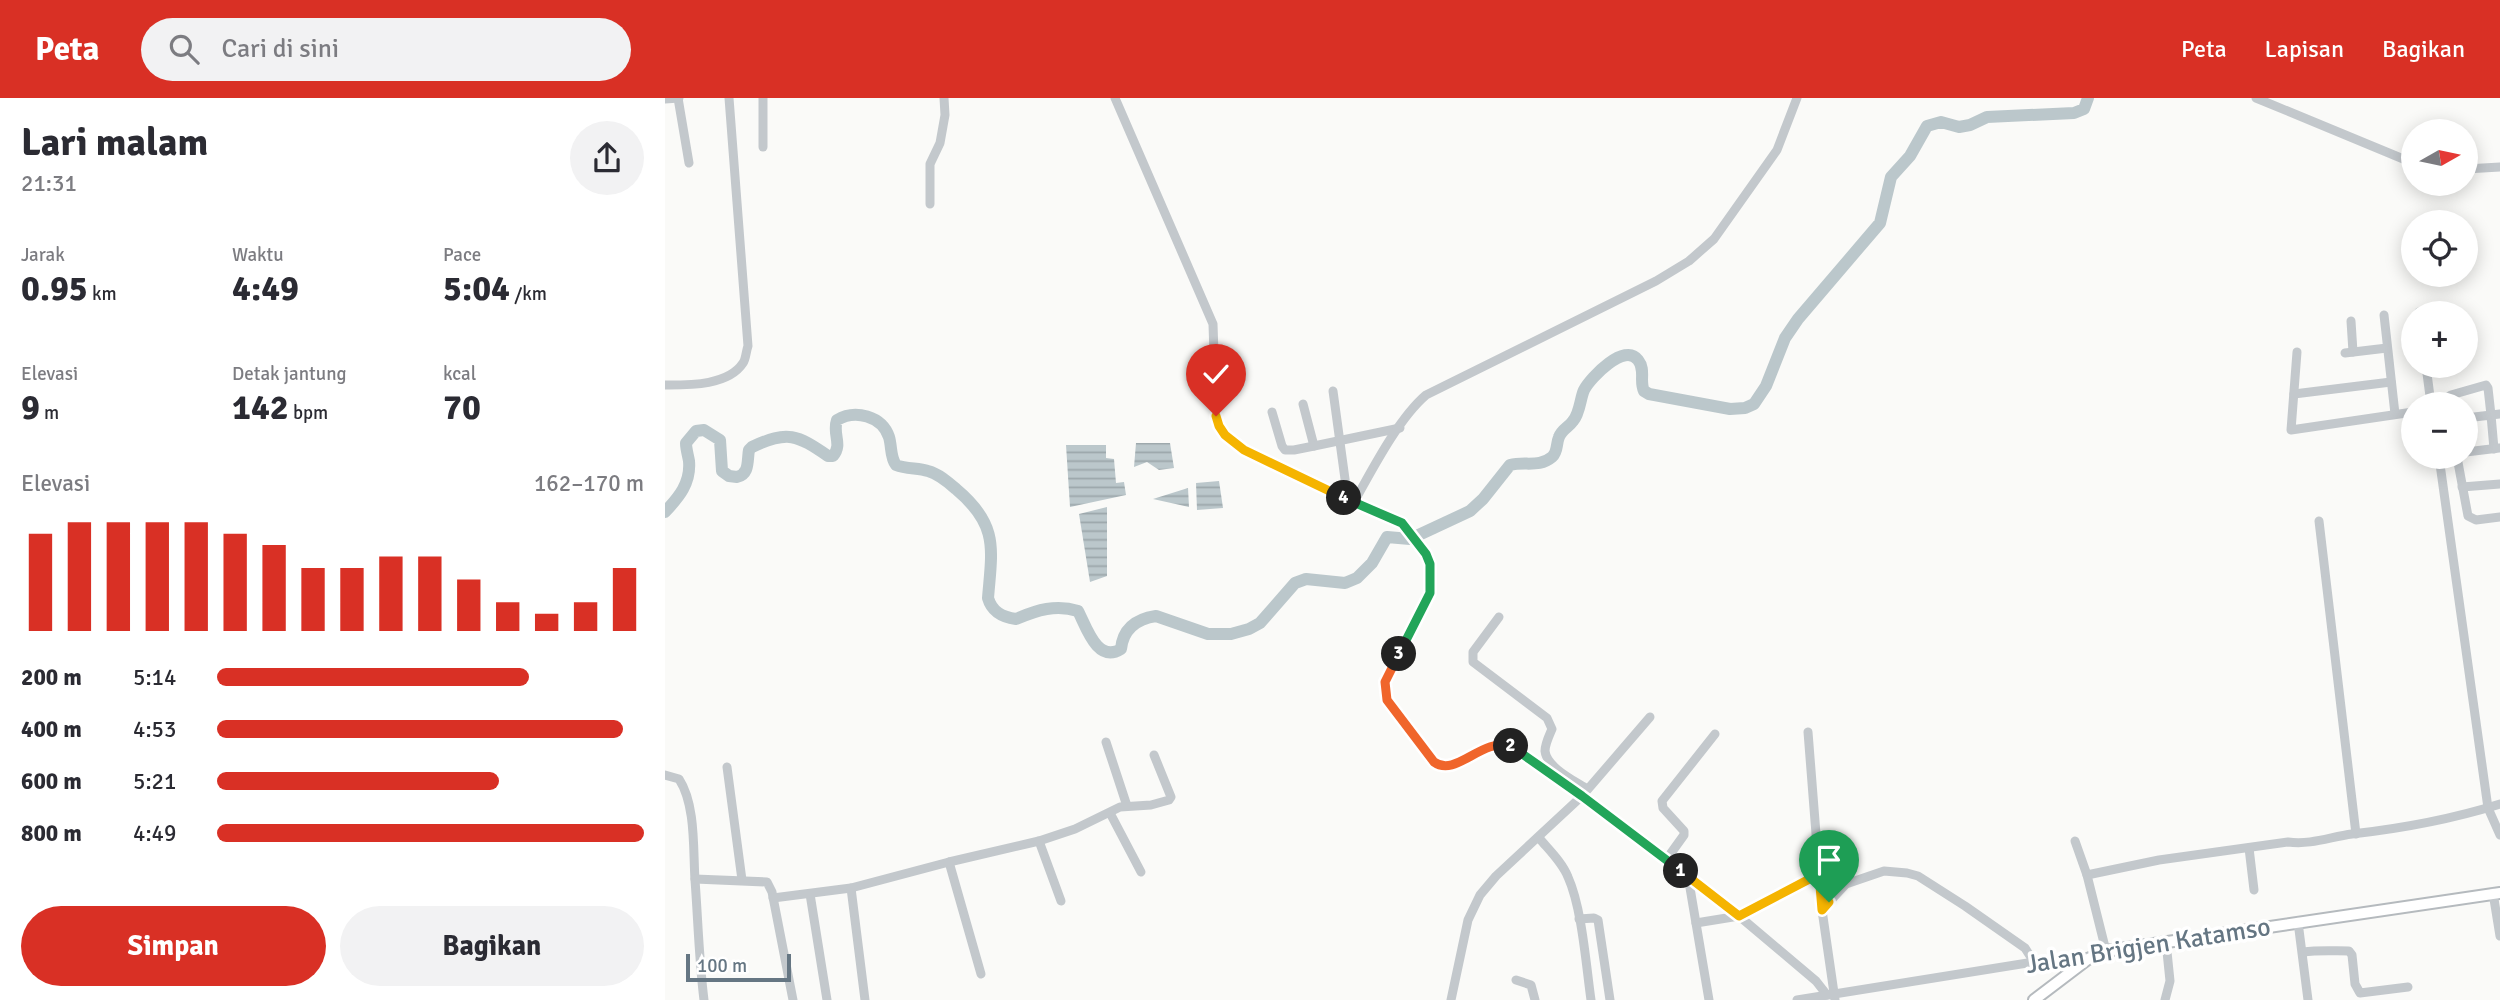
<!DOCTYPE html>
<html lang="id">
<head>
<meta charset="utf-8">
<style>
  body { margin:0; font-family:Signika,sans-serif; background:#f2f2f3; color:#2b2b33; height:100vh; display:flex; flex-direction:column; font-size:26px; white-space:nowrap }
  * { box-sizing:border-box; margin:0 }
  p { font-size:23px; color:#7c7c81 }
  .icon { flex:none; width:38px; height:38px; fill:none; stroke:currentColor; stroke-width:2; stroke-linecap:round; stroke-linejoin:round }
  .map { position:relative; flex:1; overflow:hidden }
  .side { display:flex; flex-direction:column; background:#fff; width:665px }
  .side>* { flex:none }
  .needle { width:46px; rotate:81deg }
  .controls { position:absolute; left:1736px; top:21px; display:grid; gap:14px }
  .controls a { display:grid; place-items:center; width:77px; height:77px; border-radius:50%; background:#fff; box-shadow:0 4px 18px #0003; font-size:35px }
  .scale { position:absolute; left:21px; bottom:18px; width:105px; box-sizing:border-box; padding-left:7px; border:4px solid #657683; border-top:0; font-size:19px; line-height:24px; white-space:nowrap; color:#657683; -webkit-text-stroke:5px #fff; paint-order:stroke }
  .pin { position:absolute; display:grid; place-items:center; width:60px; height:60px; color:#fff; margin:-72px -30px; border-radius:50% 50% 50% 0; rotate:-45deg; box-shadow:0 0 7px #0007 }
  .pin .icon { rotate:45deg }
  .km { position:absolute; width:35px; height:35px; margin:-18px; border-radius:50%; background:#222; color:#fff; font-size:19px; line-height:35px; text-align:center }
  .round { display:grid; place-items:center; flex:none; width:74px; height:74px; border-radius:37px; background:#f2f2f3 }
  .headline { display:flex; align-items:center; justify-content:space-between; height:119px; padding:0 21px }
  h1 { font-size:38px; font-weight:800; line-height:52px }
  .metrics { display:grid; grid-template-columns:repeat(3,1fr); gap:10px; height:119px; padding:7px 21px }
  .metrics div { display:grid; align-content:center }
  .metrics b { font-size:35px; font-weight:800 }
  .metrics small { font-size:19px; font-weight:400 }
  .metrics p { font-size:19px }
  .chart { height:196px; padding:14px 21px }
  .chart p { display:flex; justify-content:space-between }
  .chart svg { width:100%; height:126px; margin-top:7px; stroke:#d93025; stroke-width:6 }
  .button { display:flex; gap:14px; margin-top:auto; padding:14px 21px }
  .button a { flex:1; height:80px; border-radius:42px; background:#d93025; color:#fff; font-size:28px; font-weight:800; line-height:80px; text-align:center }
  .button a+a { background:#f2f2f3; color:#2b2b33 }
  ul { padding:0 21px; list-style:none; font-size:23px }
  li { display:grid; grid-template-columns:112px 84px 1fr; align-items:center; height:52px }
  li i { height:18px; border-radius:9px; background:#d93025 }
  header { display:flex; align-items:center; gap:42px; box-sizing:border-box; height:98px; padding:0 35px; background:#d93025; color:#fff }
  header strong { font-size:33px }
  nav { display:flex; gap:38px; margin-inline-start:auto; font-size:24px }
  .search { width:490px; height:63px; background:#f2f2f3; display:flex; align-items:center; gap:18px; box-sizing:border-box; padding:0 24px; border-radius:38px; color:#7c7c81; font-size:26px }
  main { display:flex; flex:1; min-height:0 }
  .map>svg:first-child { display:block }
</style>
</head>
<body>
<header>
<strong>Peta</strong>
<div class="search"><svg class="icon" aria-label="search" viewBox="0 0 24 24"><circle cx="10" cy="10" r="6"/><path d="M15 15l6 6"/></svg>Cari di sini</div>
<nav><a>Peta</a><a>Lapisan</a><a>Bagikan</a></nav>
</header>
<main>
<section class="side">
<div class="headline"><div><h1>Lari malam</h1><p>21:31</p></div><a class="round"><svg class="icon" aria-label="share" viewBox="0 0 24 24"><path d="M12 15V3M7 8l5-5 5 5M5 13v7h14v-7"/></svg></a></div>
<div class="metrics">
<div><p>Jarak</p><b>0.95<small> km</small></b></div>
<div><p>Waktu</p><b>4:49</b></div>
<div><p>Pace</p><b>5:04<small> /km</small></b></div>
</div>
<div class="metrics">
<div><p>Elevasi</p><b>9<small> m</small></b></div>
<div><p>Detak jantung</p><b>142<small> bpm</small></b></div>
<div><p>kcal</p><b>70</b></div>
</div>
<div class="chart"><p><span>Elevasi</span>162–170 m</p>
<svg viewBox="0 0 160 44" preserveAspectRatio="none"><path d="M5 44V10M15 44V6M25 44V6M35 44V6M45 44V6M55 44V10M65 44V14M75 44V22M85 44V22M95 44V18M105 44V18M115 44V26M125 44V34M135 44V38M145 44V34M155 44V22"/></svg>
</div>
<ul>
<li><b>200 m</b>5:14<i style="width:73%"></i></li>
<li><b>400 m</b>4:53<i style="width:95%"></i></li>
<li><b>600 m</b>5:21<i style="width:66%"></i></li>
<li><b>800 m</b>4:49<i style="width:100%"></i></li>
</ul>
<div class="button"><a>Simpan</a><a>Bagikan</a></div>
</section>
<div class="map">
<svg width="1835" height="902" viewBox="0 0 1835 902">
  <defs>
    <pattern id="water-rules" width="6" height="5" patternUnits="userSpaceOnUse" patternTransform="scale(1.75)"><rect width="6" height="5" fill="#bbc7cb"/><path d="M0 2.5h6" fill="none" stroke="#9ca6aa"/></pattern>
  </defs>
  <rect width="100%" height="100%" fill="#fafaf8"/>
  <!-- water -->
  <g fill="url(#water-rules)">
    <polygon points="471,345 505,345 509,370 494,372 482,364 469,369"/>
    <polygon points="401,347 441,347 441,360 449,361 451,385 459,384 461,397 405,409"/>
    <polygon points="554,383 558,410 532,412 531,385"/>
    <polygon points="523,390 524,409 488,401"/>
    <polygon points="442,409 442,478 425,484 414,416"/>
  </g>
  <g fill="none" stroke-linecap="round" stroke-linejoin="round">
    <!-- river -->
    <path stroke="#bbc7cb" stroke-width="12" d="M0,414C14,399 26,385 24,363C23,357 21,351 21,345L31,333L39,332L55,342L57,373L64,378L72,379C85,376 82,362 84,352L87,349C123,332 132,337 163,358H168C178,346 167,336 172,322C190,311 217,318 224,339C227,349 225,359 231,367C241,371 253,370 263,373C274,376 283,384 291,391C334,427 327,451 323,500C327,514 337,519 351,521C372,512 391,506 413,513C421,528 432,566 456,551C458,531 471,521 491,518L543,536H566L584,531L595,525L630,485L641,481L680,485L692,480L707,465L722,439L745,441L805,413L818,401L845,367C860,363 874,370 887,359C893,354 891,346 894,339C897,331 904,329 908,323C915,315 915,301 919,292C926,279 960,244 973,262C981,272 974,283 979,293L984,296L1065,311L1080,310L1089,306L1101,288L1120,240L1133,221L1215,125L1226,79L1245,58L1262,28L1276,24L1294,29L1305,27L1322,19L1409,15L1419,11L1423,0"/>
    <!-- major casing -->
    <g stroke="#b5babe" stroke-width="14">
      <polyline id="major" points="1369,902 1423,861 1441,853 1835,795"/>
    </g>
    <!-- minor -->
    <g stroke="#c3c8cc" stroke-width="9">
      <polyline points="13,0 24,65"/>
      <polyline points="98,0 98,49"/>
      <path d="M450,0L548,226L551,318C554,334 565,343 579,352L683,403L738,425L761,455L767,477L765,495L722,577L719,591L722,602L769,664C791,680 816,639 848,649L1074,818L1151,883L1162,897"/>
      <polyline points="1591,0 1748,65"/>
      <polyline points="0,1 14,0"/>
      <polyline points="1801,71 1835,69"/>
      <polyline points="265,106 265,66 275,45 280,17 279,0"/>
      <polyline points="1754,214 1754,215"/>
      <polyline points="1719,217 1730,316"/>
      <polyline points="1686,223 1688,254"/>
      <polyline points="1632,254 1626,332 1748,314"/>
      <polyline points="1680,255 1722,250"/>
      <polyline points="1761,268 1766,306"/>
      <path d="M0,287C23,287 63,288 78,265C81,261 81,253 83,248L64,0"/>
      <polyline points="668,293 683,403"/>
      <polyline points="1629,296 1726,284"/>
      <polyline points="1783,306 1783,299 1786,297 1821,287 1823,290 1826,317 1835,316"/>
      <polyline points="607,314 617,348 620,352 629,352 649,348 638,306"/>
      <polyline points="1801,320 1826,317 1829,351"/>
      <polyline points="649,348 735,330"/>
      <polyline points="1801,354 1834,350"/>
      <polyline points="1774,359 1823,710 1835,737"/>
      <polyline points="1792,359 1803,418 1811,422 1835,419"/>
      <polyline points="1797,389 1835,386"/>
      <path d="M689,404C707,372 733,321 761,297L991,183L1024,163L1049,141L1112,52L1132,0"/>
      <polyline points="1654,423 1691,736"/>
      <path d="M834,519L808,554V564L882,620L887,631C884,638 880,646 880,653C882,670 910,683 922,691"/>
      <polyline points="1143,634 1157,812 1170,902"/>
      <polyline points="441,644 462,708"/>
      <polyline points="62,669 77,782"/>
      <path d="M0,677L14,681C31,707 28,752 30,782C33,822 34,862 39,902"/>
      <polyline points="445,715 476,774"/>
      <path d="M874,740C884,752 897,764 903,779C917,810 921,867 926,902"/>
      <polyline points="374,743 396,803"/>
      <polyline points="1410,743 1422,777 1441,853"/>
      <polyline points="1584,750 1589,792"/>
      <polyline points="1001,762 1019,737 1019,733 998,710 997,703 1050,636"/>
      <polyline points="284,764 316,876"/>
      <path d="M1422,777L1494,762L1623,744C1646,747 1665,739 1687,736C1740,730 1784,722 1835,706"/>
      <polyline points="1023,778 1044,902"/>
      <polyline points="1156,779 1164,783 1181,786"/>
      <polyline points="30,781 102,784 107,794 128,902"/>
      <polyline points="1828,795 1835,838"/>
      <polyline points="145,796 162,902"/>
      <polyline points="108,800 186,790"/>
      <polyline points="1157,812 1181,786 1219,773 1242,775 1253,778 1300,808 1360,850 1369,864"/>
      <polyline points="914,821 929,820 933,822 945,902"/>
      <polyline points="1633,824 1643,902"/>
      <polyline points="1031,825 1074,818 1154,776"/>
      <path d="M1638,854C1654,852 1668,853 1684,853L1687,857L1690,886L1695,895L1743,889"/>
      <polyline points="851,882 866,887 870,902"/>
      <polyline points="200,902 186,790 284,764 374,743 410,731 455,709 486,707 504,702 506,699 489,657"/>
      <polyline points="786,902 803,822 815,797 831,778 917,698 985,619"/>
      <polyline points="1132,902 1369,864 1398,864 1424,859"/>
      <polyline points="1500,902 1505,883 1501,844"/>
    </g>
    <!-- major -->
    <use href="#major" stroke="#fff" stroke-width="10"/>
  </g>
  <g fill="none" stroke-linecap="round" stroke-linejoin="round">
    <!-- split-1 casing -->
    <g stroke="#fff" stroke-width="14">
      <polyline id="split-1" points="1016,773 1074,818 1154,776 1157,812 1164,804"/>
    </g>
    <!-- split-2 casing -->
    <g stroke="#fff" stroke-width="14">
      <polyline id="split-2" points="846,648 917,698 1016,773"/>
    </g>
    <!-- split-3 casing -->
    <g stroke="#fff" stroke-width="14">
      <path id="split-3" d="M734,556L720,584L722,602L769,664C791,680 817,639 846,648"/>
    </g>
    <!-- split-4 casing -->
    <g stroke="#fff" stroke-width="14">
      <polyline id="split-4" points="679,400 737,425 761,456 765,466 765,495 734,556"/>
    </g>
    <!-- split-5 casing -->
    <g stroke="#fff" stroke-width="14">
      <polyline id="split-5" points="551,318 554,328 560,337 579,352 679,400"/>
    </g>
    <!-- split-1 -->
    <use href="#split-1" stroke="#f5b400" stroke-width="9"/>
    <!-- split-2 -->
    <use href="#split-2" stroke="#22a559" stroke-width="9"/>
    <!-- split-3 -->
    <use href="#split-3" stroke="#f0652b" stroke-width="9"/>
    <!-- split-4 -->
    <use href="#split-4" stroke="#22a559" stroke-width="9"/>
    <!-- split-5 -->
    <use href="#split-5" stroke="#f5b400" stroke-width="9"/>
  </g>
  <g text-anchor="middle" stroke-width="7" stroke-linejoin="round" paint-order="stroke">
    <!-- street labels -->
    <g font-size="26" fill="#657683" stroke="#fff">
      <text transform="translate(1483 847) rotate(-9)" y="9">Jalan Brigjen Katamso</text>
    </g>
  </g>
</svg>
<div class="controls">
<a><svg class="needle" viewBox="-14 -14 28 28"><path d="M0-13l5 13h-10z" fill="#e53935"/><path d="M0 13l5-13h-10z" fill="#7c7c81"/></svg></a>
<a><svg class="icon" aria-label="locate" viewBox="0 0 24 24"><circle cx="12" cy="12" r="6"/><path d="M12 2v4M12 18v4M2 12h4M18 12h4"/></svg></a>
<a>+</a>
<a>−</a>
</div>
<div class="scale">100 m</div>
<div class="pin" style="left:1164px;top:804px;background:#1e9e55"><svg class="icon" aria-label="arrive" viewBox="0 0 24 24"><path d="M6 21V4h12l-3 4 3 4H6"/></svg></div>
<div class="pin" style="left:551px;top:318px;background:#d93025"><svg class="icon" aria-label="check" viewBox="0 0 24 24"><path d="M5 12l5 5 9-10"/></svg></div>
<b class="km" style="left:1016px;top:773px">1</b>
<b class="km" style="left:846px;top:648px">2</b>
<b class="km" style="left:734px;top:556px">3</b>
<b class="km" style="left:679px;top:400px">4</b>
</div>
</main>
</body>
</html>
